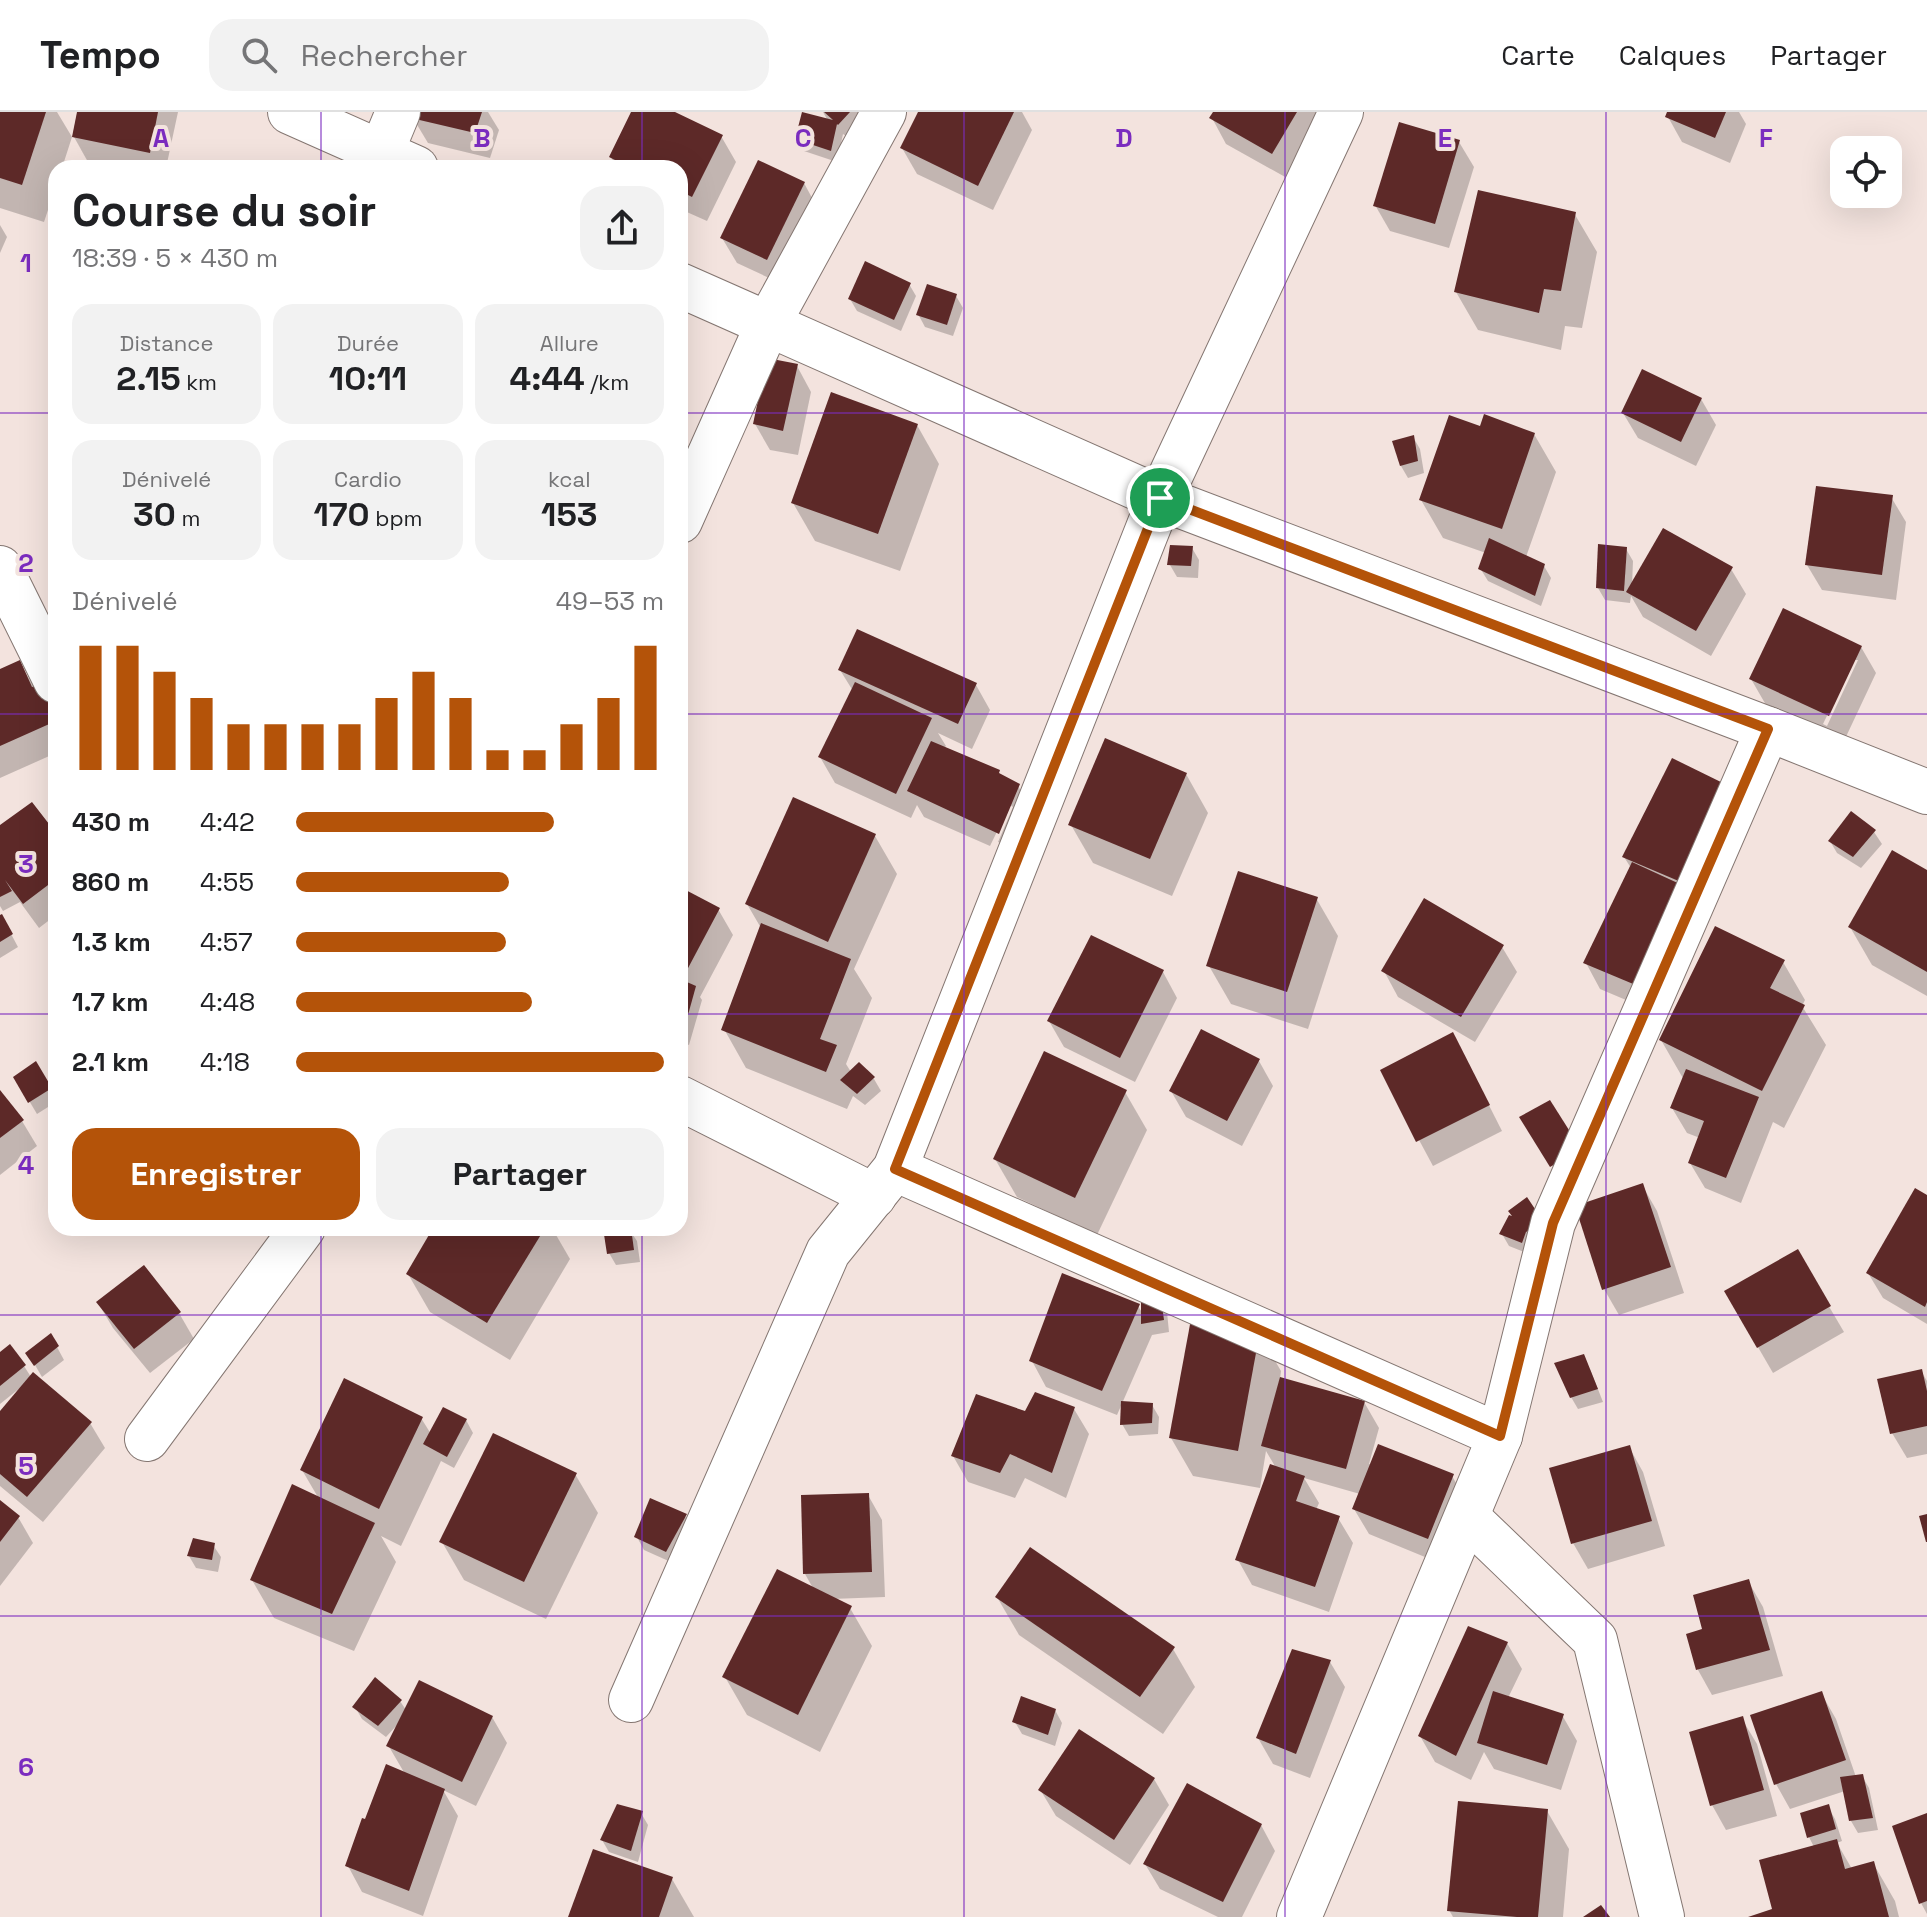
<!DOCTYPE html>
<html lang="fr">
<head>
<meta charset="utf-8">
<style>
  body { margin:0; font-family:"Space Grotesk",sans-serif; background:#f2f2f2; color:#202124; height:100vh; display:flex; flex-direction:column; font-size:30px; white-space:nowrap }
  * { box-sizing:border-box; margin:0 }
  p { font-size:26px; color:#757577 }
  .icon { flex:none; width:44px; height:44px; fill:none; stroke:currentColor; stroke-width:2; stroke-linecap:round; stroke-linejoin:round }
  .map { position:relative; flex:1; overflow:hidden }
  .sheet { position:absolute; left:48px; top:48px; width:640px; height:1076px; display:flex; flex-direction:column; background:#fff; border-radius:24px; box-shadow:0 8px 32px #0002 }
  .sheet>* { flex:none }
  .controls { position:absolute; left:1830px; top:24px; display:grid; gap:16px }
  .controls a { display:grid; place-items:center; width:72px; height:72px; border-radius:16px; background:#fff; box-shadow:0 8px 32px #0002; font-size:40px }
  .pin { position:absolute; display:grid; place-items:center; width:68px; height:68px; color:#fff; margin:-34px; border:4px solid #fff; border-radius:50%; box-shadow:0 2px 8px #0007 }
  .round { display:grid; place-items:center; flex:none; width:84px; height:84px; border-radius:24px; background:#f2f2f2 }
  .overview { display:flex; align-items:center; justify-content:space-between; height:136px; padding:0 24px }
  h1 { font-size:44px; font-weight:600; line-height:60px }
  .figures { display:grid; grid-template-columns:repeat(3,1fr); gap:12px; height:136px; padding:8px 24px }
  .figures div { display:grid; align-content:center; border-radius:20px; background:#f2f2f2; text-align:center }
  .figures b { font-size:34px; font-weight:600 }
  .figures small { font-size:22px; font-weight:400 }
  .figures p { font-size:22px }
  .chart { height:224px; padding:16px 24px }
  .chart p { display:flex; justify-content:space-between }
  .chart svg { width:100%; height:144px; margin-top:8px; stroke:#b45309; stroke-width:6 }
  .cta { display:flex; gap:16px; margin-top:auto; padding:16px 24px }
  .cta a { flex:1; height:92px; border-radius:24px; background:#b45309; color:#fff; font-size:32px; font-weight:600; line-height:92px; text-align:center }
  .cta a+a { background:#f2f2f2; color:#202124 }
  ul { padding:0 24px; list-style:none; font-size:26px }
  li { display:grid; grid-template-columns:128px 96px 1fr; align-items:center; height:60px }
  li i { height:20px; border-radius:10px; background:#b45309 }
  header { display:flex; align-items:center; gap:48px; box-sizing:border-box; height:112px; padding:0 40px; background:#fff; border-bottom:2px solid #e0e0e0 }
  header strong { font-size:38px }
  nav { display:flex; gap:44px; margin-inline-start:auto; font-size:28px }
  .search { width:560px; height:72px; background:#f2f2f2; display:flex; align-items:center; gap:20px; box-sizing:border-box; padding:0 28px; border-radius:24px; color:#757577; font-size:30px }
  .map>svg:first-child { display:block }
</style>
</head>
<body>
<header>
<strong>Tempo</strong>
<div class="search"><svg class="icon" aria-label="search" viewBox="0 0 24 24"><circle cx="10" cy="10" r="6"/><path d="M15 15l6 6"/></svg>Rechercher</div>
<nav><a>Carte</a><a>Calques</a><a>Partager</a></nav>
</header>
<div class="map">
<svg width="1927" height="1805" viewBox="0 0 1927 1805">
  <rect width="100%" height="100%" fill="#f3e3de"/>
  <!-- shadow -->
  <g fill="#0003" fill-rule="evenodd">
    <polygon points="0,0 57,0 72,25 62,56 56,56 56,74 44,110 0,96"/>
    <polygon points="79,0 178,0 166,56 116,56 88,50 74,25"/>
    <polygon points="414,0 488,0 499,18 490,46 428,31 413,6"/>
    <polygon points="633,0 670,0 721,24 736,50 707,109 680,97 680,56 617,56 611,45"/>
    <polygon points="823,0 867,0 846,24 843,22 837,50 804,39 797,26 828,9"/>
    <polygon points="920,0 1022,0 1032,18 993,98 917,62 902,36"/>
    <polygon points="1215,0 1326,0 1287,66 1226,32 1212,6"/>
    <polygon points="1670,0 1739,0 1746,12 1730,51 1682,30 1668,5"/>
    <polygon points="1459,30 1474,55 1449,136 1390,119 1375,93"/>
    <polygon points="804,71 818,97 782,172 737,151 722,126"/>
    <polygon points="1574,101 1597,140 1582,216 1565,214 1561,238 1478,218 1456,180"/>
    <polygon points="0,113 7,125 0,141"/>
    <polygon points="909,172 916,184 901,219 857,199 850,187"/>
    <polygon points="956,184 963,196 953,224 925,215 918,202"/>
    <polygon points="797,254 811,280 798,343 770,338 755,312"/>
    <polygon points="1701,287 1716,313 1696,354 1638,326 1623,301"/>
    <polygon points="917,313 939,352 900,459 815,429 793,391"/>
    <polygon points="1481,317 1534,322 1556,360 1526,445 1544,454 1551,466 1541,494 1488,469 1480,456 1486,441 1443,426 1421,388"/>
    <polygon points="1413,325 1420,337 1424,361 1408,366 1401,354 1394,331"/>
    <polygon points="1891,385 1906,410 1896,488 1822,478 1807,453"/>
    <polygon points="1192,436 1199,448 1198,466 1177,465 1170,453"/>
    <polygon points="1626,437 1633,449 1632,474 1731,457 1746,482 1711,544 1643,505 1631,484 1630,491 1605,488 1598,476"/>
    <path d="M1861,535L1876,561L1844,629L1766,593L1751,567ZM1854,548H1858L1827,614L1823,612Z"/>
    <polygon points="19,550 35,577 56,575 56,641 0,666 0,559"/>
    <polygon points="840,558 976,573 990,598 972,637 938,621 946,634 944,636 998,660 1001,665 1018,674 1025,686 1006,733 998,730 1013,695 1010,693 990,734 924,705 917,693 911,706 835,671 820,645 853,579"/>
    <polygon points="1186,662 1208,701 1172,784 1093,751 1071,713"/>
    <polygon points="1741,700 1652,899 1600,877 1586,851 1631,756 1624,745"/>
    <polygon points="1851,701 1874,720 1882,732 1861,756 1837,741 1830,729"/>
    <polygon points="0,716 56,725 56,803 39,816 20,790 3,799 0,794"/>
    <polygon points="875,724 897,762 854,857 872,886 846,952 851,960 859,953 874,967 881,979 865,993 853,984 847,997 746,956 724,917 761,816 747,792"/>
    <polygon points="1927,761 1927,884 1872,853 1850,815"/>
    <polygon points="680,777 718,797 733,823 700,885 702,888 689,933 680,930"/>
    <polygon points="1316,786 1338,824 1308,917 1231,892 1209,854"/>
    <polygon points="2,805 18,835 0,846 0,806"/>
    <polygon points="1502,835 1517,860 1475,930 1398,885 1384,859"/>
    <polygon points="1783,850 1805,888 1802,894 1826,933 1784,1016 1773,1010 1741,1091 1705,1076 1690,1051 1700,1026 1687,1021 1672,996 1684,968 1661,928"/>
    <polygon points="1163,860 1177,886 1135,970 1064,935 1049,909"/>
    <polygon points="1466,948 1502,1019 1433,1054 1382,959"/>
    <polygon points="1259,949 1273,974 1242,1034 1186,1005 1171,979"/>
    <polygon points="35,952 56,987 56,990 37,1002 15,965"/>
    <polygon points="1125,980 1147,1018 1097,1123 1017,1085 995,1047"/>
    <polygon points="0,981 22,1009 37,1034 0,1063"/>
    <polygon points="1642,1073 1657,1099 1684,1181 1619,1203 1604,1177"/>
    <polygon points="1927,1085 1927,1212 1883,1186 1868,1161"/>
    <polygon points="1527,1088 1532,1133 1529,1142 1509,1134 1502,1122 1515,1108"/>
    <polygon points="107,1116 119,1116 112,1122"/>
    <polygon points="436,1116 552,1116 570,1147 510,1248 430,1200 408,1162"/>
    <polygon points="629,1117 637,1129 640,1150 616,1153 609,1141"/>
    <polygon points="1797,1140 1844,1220 1773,1261 1726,1180"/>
    <polygon points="1143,1186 1167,1200 1169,1220 1152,1223 1117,1303 1046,1275 1032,1249 1138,1194 1143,1202"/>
    <polygon points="98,1191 179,1201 194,1227 150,1261 113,1216"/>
    <polygon points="1259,1221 1281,1259 1280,1267 1364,1290 1379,1316 1369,1352 1452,1364 1467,1390 1442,1452 1369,1422 1354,1397 1360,1382 1304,1366 1319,1391 1316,1398 1338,1406 1353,1431 1329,1500 1252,1473 1238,1448 1276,1356 1266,1339 1260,1376 1193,1364 1171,1326"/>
    <polygon points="51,1224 64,1248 42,1265 28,1241"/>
    <polygon points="0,1243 24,1254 31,1265 90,1311 105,1336 43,1410 0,1374 0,1302 21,1277 20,1276 0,1292"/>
    <polygon points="1590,1257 1603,1290 1578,1297 1571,1285"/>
    <polygon points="1921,1259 1927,1269 1927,1342 1907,1346 1892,1321"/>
    <polygon points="1152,1293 1159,1305 1158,1322 1129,1324 1122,1312"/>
    <polygon points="1074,1297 1089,1322 1066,1386 1025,1366 1015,1386 968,1370 953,1344 1026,1301"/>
    <polygon points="421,1306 431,1322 466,1308 473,1321 454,1356 441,1349 401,1434 381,1424 396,1450 354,1539 274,1506 252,1468 319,1387 302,1358"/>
    <polygon points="1629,1335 1643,1360 1665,1434 1588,1457 1573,1431"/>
    <polygon points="575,1362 598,1401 546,1507 464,1468 442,1430"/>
    <polygon points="868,1383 882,1408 885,1485 832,1487 850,1496 872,1534 820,1640 747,1603 725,1565 814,1478 805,1462"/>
    <polygon points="0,1391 18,1405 33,1431 0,1474"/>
    <polygon points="685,1404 692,1416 673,1451 644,1438 637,1425"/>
    <polygon points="213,1433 221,1445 218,1460 196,1456 189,1444"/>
    <polygon points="1748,1469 1763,1495 1783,1564 1712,1583 1698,1558 1705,1519"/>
    <polygon points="997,1485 1173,1537 1195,1575 1163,1622 1019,1523"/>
    <polygon points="1507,1531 1522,1557 1508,1586 1562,1603 1577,1629 1561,1678 1494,1657 1484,1640 1471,1668 1435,1650 1420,1624"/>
    <polygon points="1330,1550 1345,1575 1310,1666 1273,1652 1258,1626"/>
    <polygon points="1821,1581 1836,1607 1856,1665 1862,1664 1869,1676 1878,1718 1858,1721 1851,1709 1845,1679 1790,1697 1776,1672"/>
    <polygon points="400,1589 406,1598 492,1605 507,1631 476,1694 443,1678 458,1704 423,1804 362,1780 348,1754 366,1709 405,1662 388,1633 398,1612 386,1625 362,1607 355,1595"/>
    <polygon points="1055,1598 1062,1611 1055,1634 1022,1622 1015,1610"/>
    <polygon points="1742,1607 1757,1632 1777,1704 1726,1718 1712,1693"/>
    <polygon points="1154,1667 1169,1693 1130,1753 1056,1704 1041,1679"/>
    <polygon points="1828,1695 1835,1707 1842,1729 1837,1731 1852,1757 1873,1751 1895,1789 1899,1805 1752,1805 1775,1798 1814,1735 1809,1725"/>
    <polygon points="1547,1699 1569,1737 1563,1805 1453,1805 1449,1798"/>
    <polygon points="641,1701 648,1713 638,1750 609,1740 602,1728"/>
    <polygon points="1927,1703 1927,1802 1921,1791"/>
    <polygon points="1261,1713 1275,1739 1242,1805 1218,1805 1160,1777 1145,1752"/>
    <polygon points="672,1767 694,1805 570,1805"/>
  </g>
  <!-- building -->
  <g fill="#5d2928">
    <polygon points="0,0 46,0 22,73 0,66"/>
    <polygon points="77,0 158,0 150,41 72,25"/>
    <polygon points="412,0 482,0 475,21 411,6"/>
    <polygon points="631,0 675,0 723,23 692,85 680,79 680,56 631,56 609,45"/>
    <polygon points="802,0 833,8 824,0 850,0 838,13 837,12 831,39 795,27"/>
    <polygon points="918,0 1014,0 978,74 900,36"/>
    <polygon points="1213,0 1297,0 1272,42 1209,6"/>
    <polygon points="1667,0 1726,0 1715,26 1665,5"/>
    <polygon points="1399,10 1460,28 1435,112 1373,94"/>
    <polygon points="758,48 805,70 767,148 720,126"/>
    <polygon points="1478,78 1576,100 1561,179 1544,177 1539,201 1454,180"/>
    <polygon points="865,149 911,171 894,208 848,187"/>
    <polygon points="927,172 957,182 947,213 916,203"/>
    <polygon points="767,246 798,252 783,319 753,312"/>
    <polygon points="1642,257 1702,286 1681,330 1621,301"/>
    <polygon points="831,280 918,312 878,422 791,391"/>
    <polygon points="1484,302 1535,321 1502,417 1419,388 1449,303 1480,314"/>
    <polygon points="1414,323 1418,349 1400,354 1392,329"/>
    <polygon points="1816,374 1893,383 1882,463 1805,453"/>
    <polygon points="1663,416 1733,455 1696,519 1626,480"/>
    <polygon points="1489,426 1545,452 1535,484 1478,457"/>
    <polygon points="1598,432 1627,435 1624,479 1596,476"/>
    <polygon points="1170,433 1193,434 1191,454 1167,453"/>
    <polygon points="1783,496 1862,534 1829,604 1749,567"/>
    <polygon points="857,517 977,571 958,612 838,558"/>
    <polygon points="20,548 32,575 55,568 56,609 0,634 0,557"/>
    <polygon points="855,570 932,606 896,682 818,645"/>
    <polygon points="1105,626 1187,661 1150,747 1068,713"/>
    <polygon points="931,629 1000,658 999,661 1020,672 999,722 907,679"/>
    <polygon points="1672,646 1727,673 1681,770 1622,745"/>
    <polygon points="793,685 876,722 828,830 745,792"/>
    <polygon points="32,690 56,721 56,767 23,792 5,768 12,779 0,785 0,713"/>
    <polygon points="1851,699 1876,718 1853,745 1828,729"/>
    <polygon points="1892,738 1927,758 1927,860 1848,815"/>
    <polygon points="1632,750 1682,773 1638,874 1583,851"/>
    <polygon points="1238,759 1318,785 1287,880 1206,854"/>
    <polygon points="680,775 720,796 687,858 680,854"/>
    <polygon points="1424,786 1504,833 1461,905 1381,859"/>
    <polygon points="2,802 13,822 0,830 0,803"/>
    <polygon points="761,811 851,847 820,927 837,933 826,960 721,918"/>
    <polygon points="1715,814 1785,848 1770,876 1805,893 1762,979 1659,928"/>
    <polygon points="1091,823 1164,858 1120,946 1047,909"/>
    <polygon points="680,867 696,874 683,921 680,921"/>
    <polygon points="1201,917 1260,947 1227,1009 1169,979"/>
    <polygon points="1453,920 1490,993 1416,1030 1380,958"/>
    <polygon points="1044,939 1127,978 1075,1086 993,1047"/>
    <polygon points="36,949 52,976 28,991 13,965"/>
    <polygon points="859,950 875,965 857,982 840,968"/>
    <polygon points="1686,957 1759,985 1726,1066 1688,1051 1704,1009 1670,996"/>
    <polygon points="0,978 24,1008 0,1026"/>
    <polygon points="1550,988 1581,1037 1550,1055 1519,1005"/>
    <polygon points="1643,1071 1671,1155 1602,1178 1575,1094"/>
    <polygon points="1915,1076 1927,1083 1927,1190 1925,1195 1866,1161"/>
    <polygon points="1527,1085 1543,1109 1526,1120 1522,1131 1499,1122 1509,1103 1512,1104 1508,1099"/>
    <polygon points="433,1116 545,1116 487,1211 406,1162"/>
    <polygon points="603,1116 631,1116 634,1138 607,1142"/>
    <polygon points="1798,1137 1831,1194 1757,1236 1724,1179"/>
    <polygon points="144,1153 181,1200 134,1237 96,1190"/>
    <polygon points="1062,1161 1140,1192 1102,1279 1029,1249"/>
    <polygon points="1141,1184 1161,1186 1164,1208 1141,1212"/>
    <polygon points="1191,1207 1260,1219 1238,1339 1169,1326"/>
    <polygon points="51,1221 59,1234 34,1254 25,1241"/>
    <polygon points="10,1232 26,1253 0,1274 0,1240"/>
    <polygon points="1584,1242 1598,1277 1570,1286 1554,1251"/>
    <polygon points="1922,1257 1927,1279 1927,1314 1890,1322 1877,1267"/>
    <polygon points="33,1260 92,1310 27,1385 0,1362 0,1299"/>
    <polygon points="1280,1265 1365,1289 1346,1357 1261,1334"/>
    <polygon points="344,1266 423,1305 379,1397 300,1358"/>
    <polygon points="1035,1280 1075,1295 1052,1361 1010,1342 1000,1361 951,1344 976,1282 1025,1299"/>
    <polygon points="1121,1289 1153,1291 1152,1311 1120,1313"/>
    <polygon points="443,1295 467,1307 447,1345 423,1332"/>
    <polygon points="493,1321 577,1361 524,1470 439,1430"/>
    <polygon points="1378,1332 1454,1362 1428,1427 1352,1397"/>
    <polygon points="1630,1333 1652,1409 1571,1432 1549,1356"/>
    <polygon points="1270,1352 1305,1364 1296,1389 1340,1404 1315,1475 1235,1448"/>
    <polygon points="292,1372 375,1411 332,1502 250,1468"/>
    <polygon points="869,1381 872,1460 803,1462 801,1383"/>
    <polygon points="650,1386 687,1402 666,1440 634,1425"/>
    <polygon points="0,1388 20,1404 0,1430"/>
    <polygon points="1927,1402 1927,1430 1926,1430 1919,1404"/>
    <polygon points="193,1426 215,1431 212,1448 187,1444"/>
    <polygon points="1030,1435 1175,1535 1140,1585 995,1485"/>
    <polygon points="777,1457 852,1494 798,1603 722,1565"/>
    <polygon points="1749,1467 1770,1538 1696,1558 1686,1522 1702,1517 1693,1483"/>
    <polygon points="1468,1514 1508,1530 1456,1644 1418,1624"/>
    <polygon points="1292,1537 1331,1548 1296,1642 1256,1626"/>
    <polygon points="375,1565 402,1588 378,1614 352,1595"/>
    <polygon points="419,1568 493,1604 462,1670 386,1634"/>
    <polygon points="1493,1579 1564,1602 1547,1653 1477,1631"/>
    <polygon points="1822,1579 1846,1648 1774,1673 1750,1603"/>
    <polygon points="1021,1584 1056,1597 1048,1623 1012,1610"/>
    <polygon points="1743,1604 1764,1678 1710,1694 1689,1620"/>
    <polygon points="1079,1617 1155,1666 1114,1728 1038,1678"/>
    <polygon points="386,1652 445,1677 409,1779 345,1754 362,1706 365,1707"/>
    <polygon points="1863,1662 1873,1706 1849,1709 1840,1665"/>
    <polygon points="1187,1671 1262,1712 1223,1790 1143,1752"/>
    <polygon points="1458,1689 1548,1697 1538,1805 1517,1805 1447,1799"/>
    <polygon points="617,1692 643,1699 631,1739 600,1728"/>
    <polygon points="1829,1692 1836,1717 1807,1726 1800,1701"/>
    <polygon points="1927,1701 1927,1789 1919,1792 1892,1714"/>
    <polygon points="1837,1727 1845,1757 1874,1749 1889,1805 1748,1805 1772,1797 1759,1748"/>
    <polygon points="593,1737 673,1765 659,1805 568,1805"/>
    <polygon points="1601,1793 1610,1805 1583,1805"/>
  </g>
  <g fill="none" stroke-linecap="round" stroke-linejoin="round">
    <!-- minor casing -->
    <g stroke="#847671" stroke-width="46">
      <g id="minor">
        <polyline points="290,0 416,56"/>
        <polyline points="381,41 398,0"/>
        <polyline points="680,173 1160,386 1768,617 1927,680"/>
        <polyline points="680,409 768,212 884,0"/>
        <polyline points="0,456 56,569"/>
        <polyline points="680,986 874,1084"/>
        <polyline points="895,1057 1500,1324"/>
        <polyline points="147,1327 303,1116"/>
        <polyline points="1467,1405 1595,1528 1662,1805"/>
        <polyline points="631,1588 828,1140 895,1057 1160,386 1341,0"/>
        <polyline points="1299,1805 1500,1324 1553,1111 1768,617"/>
      </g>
    </g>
    <!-- minor -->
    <use href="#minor" stroke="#fff" stroke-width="44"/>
  </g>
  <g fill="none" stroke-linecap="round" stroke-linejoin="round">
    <!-- route casing -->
    <g stroke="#fff" stroke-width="16">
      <polygon id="route" points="1160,386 1768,617 1553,1111 1500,1324 895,1057"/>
    </g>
    <!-- route -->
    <use href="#route" stroke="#b45309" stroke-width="10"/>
  </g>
  <!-- grid -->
  <path fill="none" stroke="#7b2cbf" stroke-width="2" stroke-opacity="0.55" d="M321,0V56M642,0V56M964,0V1805M1285,0V1805M1606,0V1805M0,301H56M680,301H1927M0,602H56M680,602H1927M0,902H56M680,902H1927M321,1116V1805M642,1116V1805M0,1203H1927M0,1504H1927"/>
  <g font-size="26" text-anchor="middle" font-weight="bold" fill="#7b2cbf" stroke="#f3e3de" stroke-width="8" stroke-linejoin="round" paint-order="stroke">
    <text x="161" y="35">A</text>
    <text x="482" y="35">B</text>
    <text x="803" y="35">C</text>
    <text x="1124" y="35">D</text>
    <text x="1445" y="35">E</text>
    <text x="1766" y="35">F</text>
    <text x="26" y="160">1</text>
    <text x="26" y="460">2</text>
    <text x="26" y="761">3</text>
    <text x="26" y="1062">4</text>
    <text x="26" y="1363">5</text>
    <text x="26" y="1664">6</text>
  </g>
</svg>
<div class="controls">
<a><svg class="icon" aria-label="locate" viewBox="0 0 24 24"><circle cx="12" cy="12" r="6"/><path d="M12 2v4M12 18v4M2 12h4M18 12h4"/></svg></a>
</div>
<div class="pin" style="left:1160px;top:386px;background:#1e9e55"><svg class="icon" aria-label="arrive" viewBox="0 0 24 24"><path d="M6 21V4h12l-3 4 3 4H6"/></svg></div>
<section class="sheet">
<div class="overview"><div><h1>Course du soir</h1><p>18:39 · 5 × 430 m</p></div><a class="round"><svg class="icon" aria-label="share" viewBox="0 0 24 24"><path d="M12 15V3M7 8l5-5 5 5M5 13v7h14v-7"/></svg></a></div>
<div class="figures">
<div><p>Distance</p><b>2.15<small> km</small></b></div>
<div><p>Durée</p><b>10:11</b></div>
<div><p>Allure</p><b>4:44<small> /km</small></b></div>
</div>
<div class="figures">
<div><p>Dénivelé</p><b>30<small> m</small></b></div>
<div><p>Cardio</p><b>170<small> bpm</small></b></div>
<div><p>kcal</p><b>153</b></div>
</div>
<div class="chart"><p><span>Dénivelé</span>49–53 m</p>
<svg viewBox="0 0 160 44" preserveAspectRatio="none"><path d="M5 44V6M15 44V6M25 44V14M35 44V22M45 44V30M55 44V30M65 44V30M75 44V30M85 44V22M95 44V14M105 44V22M115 44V38M125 44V38M135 44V30M145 44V22M155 44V6"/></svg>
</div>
<ul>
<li><b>430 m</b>4:42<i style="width:70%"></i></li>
<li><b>860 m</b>4:55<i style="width:58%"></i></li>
<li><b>1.3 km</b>4:57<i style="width:57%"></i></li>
<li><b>1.7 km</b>4:48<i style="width:64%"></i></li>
<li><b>2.1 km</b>4:18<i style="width:100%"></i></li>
</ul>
<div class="cta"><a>Enregistrer</a><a>Partager</a></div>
</section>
</div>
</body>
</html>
